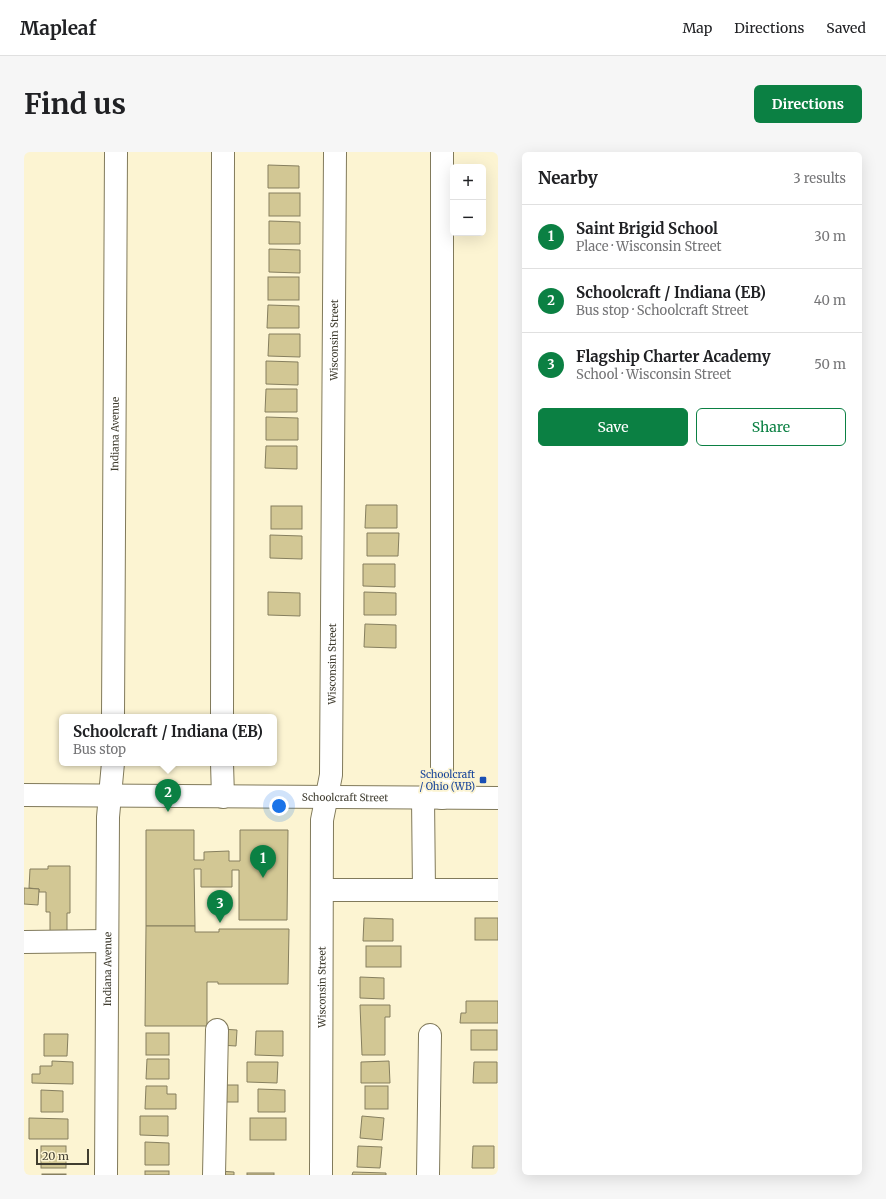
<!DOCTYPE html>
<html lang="en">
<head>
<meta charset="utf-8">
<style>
	body { margin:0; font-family:Merriweather,serif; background:#f6f6f6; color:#202124 }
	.controls { position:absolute; right:12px; top:12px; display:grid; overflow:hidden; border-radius:6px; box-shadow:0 4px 16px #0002 }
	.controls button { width:36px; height:36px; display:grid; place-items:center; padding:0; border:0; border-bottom:1px solid #e0e0e0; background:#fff; color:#202124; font:20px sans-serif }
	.scale { position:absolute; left:12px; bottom:10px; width:53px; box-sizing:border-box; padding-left:4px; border:2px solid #403d30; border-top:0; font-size:11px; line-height:14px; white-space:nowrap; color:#403d30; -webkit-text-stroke:3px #fcf4d2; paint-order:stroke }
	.you { position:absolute; left:255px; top:654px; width:14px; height:14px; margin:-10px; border:3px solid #fff; border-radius:50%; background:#1a73e8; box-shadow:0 0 0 6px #1a73e833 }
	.badge { display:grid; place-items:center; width:26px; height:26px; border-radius:50%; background:#0b8043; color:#fff; font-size:13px; font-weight:700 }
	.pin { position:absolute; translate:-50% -33px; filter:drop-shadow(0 1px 2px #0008) }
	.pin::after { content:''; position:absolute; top:21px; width:14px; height:12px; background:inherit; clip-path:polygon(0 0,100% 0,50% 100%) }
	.popup { position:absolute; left:35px; top:562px; width:218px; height:52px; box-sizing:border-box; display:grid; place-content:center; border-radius:6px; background:#fff; filter:drop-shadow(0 1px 3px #0005); font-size:13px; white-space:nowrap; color:#757577 }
	.popup b { font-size:15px; color:#202124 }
	.popup::after { content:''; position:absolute; left:50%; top:100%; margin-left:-8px; border:8px solid transparent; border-top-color:#fff }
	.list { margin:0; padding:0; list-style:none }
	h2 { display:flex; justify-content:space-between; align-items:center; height:52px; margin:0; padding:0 16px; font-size:17px }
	h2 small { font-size:13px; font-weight:400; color:#757577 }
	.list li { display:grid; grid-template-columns:26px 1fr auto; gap:12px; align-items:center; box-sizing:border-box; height:64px; padding:0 16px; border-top:1px solid #e0e0e0 }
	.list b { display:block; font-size:15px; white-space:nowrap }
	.list p { margin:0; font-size:13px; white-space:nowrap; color:#757577 }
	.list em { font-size:13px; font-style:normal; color:#757577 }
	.actions { display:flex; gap:8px; padding:12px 16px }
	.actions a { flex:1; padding:9px 0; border:1px solid #0b8043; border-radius:6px; text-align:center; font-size:14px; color:#0b8043 }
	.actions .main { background:#0b8043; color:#fff }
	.map { position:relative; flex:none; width:474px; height:1023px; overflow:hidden; border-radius:6px }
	header { display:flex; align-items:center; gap:24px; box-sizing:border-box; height:56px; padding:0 20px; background:#fff; border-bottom:1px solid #e0e0e0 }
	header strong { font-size:19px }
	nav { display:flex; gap:22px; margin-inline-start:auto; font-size:14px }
	.intro { display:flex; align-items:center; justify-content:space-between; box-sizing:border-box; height:96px; padding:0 24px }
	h1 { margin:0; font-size:28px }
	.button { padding:10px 18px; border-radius:6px; background:#0b8043; color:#fff; font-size:14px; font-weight:700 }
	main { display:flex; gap:24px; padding:0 24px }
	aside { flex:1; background:#fff; border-radius:6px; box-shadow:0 4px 16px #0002 }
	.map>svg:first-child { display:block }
	.building { fill:#d2c794; stroke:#867f5f }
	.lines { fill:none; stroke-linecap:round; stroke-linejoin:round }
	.minor-casing { stroke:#817a5b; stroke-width:24 }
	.minor { stroke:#fff; stroke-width:22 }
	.transit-dot { fill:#1a4fb4; stroke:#fcf4d2; stroke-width:1.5 }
	.labels { text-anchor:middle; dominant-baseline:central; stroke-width:3.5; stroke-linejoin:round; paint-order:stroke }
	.street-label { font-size:10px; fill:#403d30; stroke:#fcf4d2 }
	.transit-label { font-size:10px; fill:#164399; stroke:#fcf4d2; text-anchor:end }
</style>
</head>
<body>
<header>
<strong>Mapleaf</strong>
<nav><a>Map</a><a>Directions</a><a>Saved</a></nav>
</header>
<div class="intro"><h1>Find us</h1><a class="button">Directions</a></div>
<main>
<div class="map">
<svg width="474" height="1023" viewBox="0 0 474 1023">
	<rect width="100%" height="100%" fill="#fcf4d2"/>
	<!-- building -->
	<g class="building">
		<polygon points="244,13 275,14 275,36 244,36"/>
		<rect x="245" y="41" width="31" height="23"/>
		<polygon points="245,69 276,70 276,92 245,92"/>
		<polygon points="245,97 276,98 276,121 245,120"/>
		<rect x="244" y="125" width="31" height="23"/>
		<polygon points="244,153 275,154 275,176 243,176"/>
		<polygon points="245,182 276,182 276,205 244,204"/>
		<polygon points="242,209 274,210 274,233 242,232"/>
		<polygon points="242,237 273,237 273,260 241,260"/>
		<polygon points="242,265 274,266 274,288 242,288"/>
		<polygon points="242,294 273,294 273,317 241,316"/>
		<polygon points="342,353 373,353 373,376 341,376"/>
		<rect x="247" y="354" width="31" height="23"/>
		<polygon points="343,381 375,381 374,404 343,404"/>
		<polygon points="246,383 278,384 278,407 246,406"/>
		<polygon points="339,412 371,412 371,435 339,434"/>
		<polygon points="244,440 276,441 276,464 244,463"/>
		<polygon points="340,440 372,441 372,463 340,463"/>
		<polygon points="341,472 372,473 372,496 340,495"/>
		<polygon points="122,678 170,678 170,708 180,708 180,700 205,699 205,709 216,709 216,678 264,678 263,768 215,768 215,718 208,718 208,735 177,735 177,717 170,717 171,774 122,774"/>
		<polygon points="24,714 46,714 46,761 43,761 43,782 26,782 26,760 22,760 22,740 15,740 15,737 5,736 6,717 24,717"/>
		<polygon points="0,736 15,737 14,753 0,752"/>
		<polygon points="340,766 369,767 369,789 339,789"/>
		<rect x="451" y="766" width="23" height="22"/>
		<polygon points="122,774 171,774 171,780 195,780 195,777 265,777 264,832 194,832 194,830 183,830 183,874 121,874"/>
		<rect x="342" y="794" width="35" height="21"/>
		<polygon points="336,825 360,826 360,847 336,846"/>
		<polygon points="442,849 474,849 474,871 436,871 437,861 442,861"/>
		<polygon points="336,853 366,853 366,865 361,865 361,903 338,903"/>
		<polygon points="197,877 213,878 212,894 196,893"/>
		<rect x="447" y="878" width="26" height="20"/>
		<polygon points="232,879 259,879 259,904 231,903"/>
		<rect x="122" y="881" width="23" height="22"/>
		<polygon points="20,882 44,882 43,904 20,904"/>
		<polygon points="123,907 145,907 145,927 122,927"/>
		<polygon points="28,909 49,910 49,932 8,931 8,922 16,922 16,914 28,914"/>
		<polygon points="365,909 366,931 337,931 337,910"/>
		<polygon points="223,910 254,910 253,931 223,930"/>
		<polygon points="450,910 473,910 473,931 449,931"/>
		<rect x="197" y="933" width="17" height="17"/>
		<polygon points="122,934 143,934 143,942 152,942 152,957 121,957"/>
		<rect x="341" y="934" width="23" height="23"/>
		<polygon points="234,937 261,938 261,960 234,960"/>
		<polygon points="17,938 39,939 39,960 17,960"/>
		<polygon points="116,964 144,964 144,984 116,983"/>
		<polygon points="338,964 360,966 358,988 336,986"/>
		<polygon points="5,966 44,967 44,987 5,987"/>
		<rect x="226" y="966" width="36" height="22"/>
		<polygon points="121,990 145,991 145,1013 121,1013"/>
		<rect x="17" y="994" width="25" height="22"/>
		<polygon points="334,994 358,995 356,1016 333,1015"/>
		<polygon points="449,994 470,994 470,1016 448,1016"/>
		<rect x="121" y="1019" width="24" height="4"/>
		<polygon points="194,1019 210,1020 210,1023 194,1023"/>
		<polygon points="329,1020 362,1021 362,1023 328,1023"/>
		<rect x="223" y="1021" width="27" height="2"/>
		<rect x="18" y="1022" width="24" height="1"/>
	</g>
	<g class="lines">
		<defs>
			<g id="minor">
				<path id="s1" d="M 89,565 L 92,0"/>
				<polyline points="198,565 199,0"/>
				<polyline points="198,611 199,645"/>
				<path id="s2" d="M 0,643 L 474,646"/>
				<polyline points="399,646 400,738"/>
				<polyline points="418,646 418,0"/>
				<polyline points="298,738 474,738"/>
				<polyline points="0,790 83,789"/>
				<path id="s3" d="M 82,1023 L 84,665 L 89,611"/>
				<polyline points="190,1023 193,878"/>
				<path id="s4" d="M 297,1023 L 298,668 L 307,623 L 311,0"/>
				<polyline points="404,1023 406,883"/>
			</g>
		</defs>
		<!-- minor casing -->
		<use href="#minor" class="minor-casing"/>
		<!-- minor -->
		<use href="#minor" class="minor"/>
	</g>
	<!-- markers -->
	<rect class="transit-dot" x="455" y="624" width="8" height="8" rx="2"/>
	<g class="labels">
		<!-- street labels -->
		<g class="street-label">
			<text stroke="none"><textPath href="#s4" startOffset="836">Wisconsin Street</textPath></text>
			<text stroke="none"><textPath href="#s1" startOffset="283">Indiana Avenue</textPath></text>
			<text stroke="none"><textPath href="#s4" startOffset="512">Wisconsin Street</textPath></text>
			<text stroke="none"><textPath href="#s2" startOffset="321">Schoolcraft Street</textPath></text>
			<text stroke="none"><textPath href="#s3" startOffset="206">Indiana Avenue</textPath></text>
			<text stroke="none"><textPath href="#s4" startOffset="188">Wisconsin Street</textPath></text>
		</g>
		<!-- transit labels -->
		<g class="transit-label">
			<text x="451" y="622">Schoolcraft<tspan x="451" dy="12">/ Ohio (WB)</tspan></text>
		</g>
	</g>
</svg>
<div class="controls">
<button>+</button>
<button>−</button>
</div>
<div class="scale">20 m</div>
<div class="you"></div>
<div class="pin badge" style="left:239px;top:726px">1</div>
<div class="pin badge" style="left:144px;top:660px">2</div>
<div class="popup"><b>Schoolcraft / Indiana (EB)</b>Bus stop</div>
<div class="pin badge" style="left:196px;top:771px">3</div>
</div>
<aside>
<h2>Nearby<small>3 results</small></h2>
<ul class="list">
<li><span class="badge">1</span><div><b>Saint Brigid School</b><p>Place · Wisconsin Street</p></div><em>30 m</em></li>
<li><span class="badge">2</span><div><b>Schoolcraft / Indiana (EB)</b><p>Bus stop · Schoolcraft Street</p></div><em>40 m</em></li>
<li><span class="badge">3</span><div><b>Flagship Charter Academy</b><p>School · Wisconsin Street</p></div><em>50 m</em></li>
</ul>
<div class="actions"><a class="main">Save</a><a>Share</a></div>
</aside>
</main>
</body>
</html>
